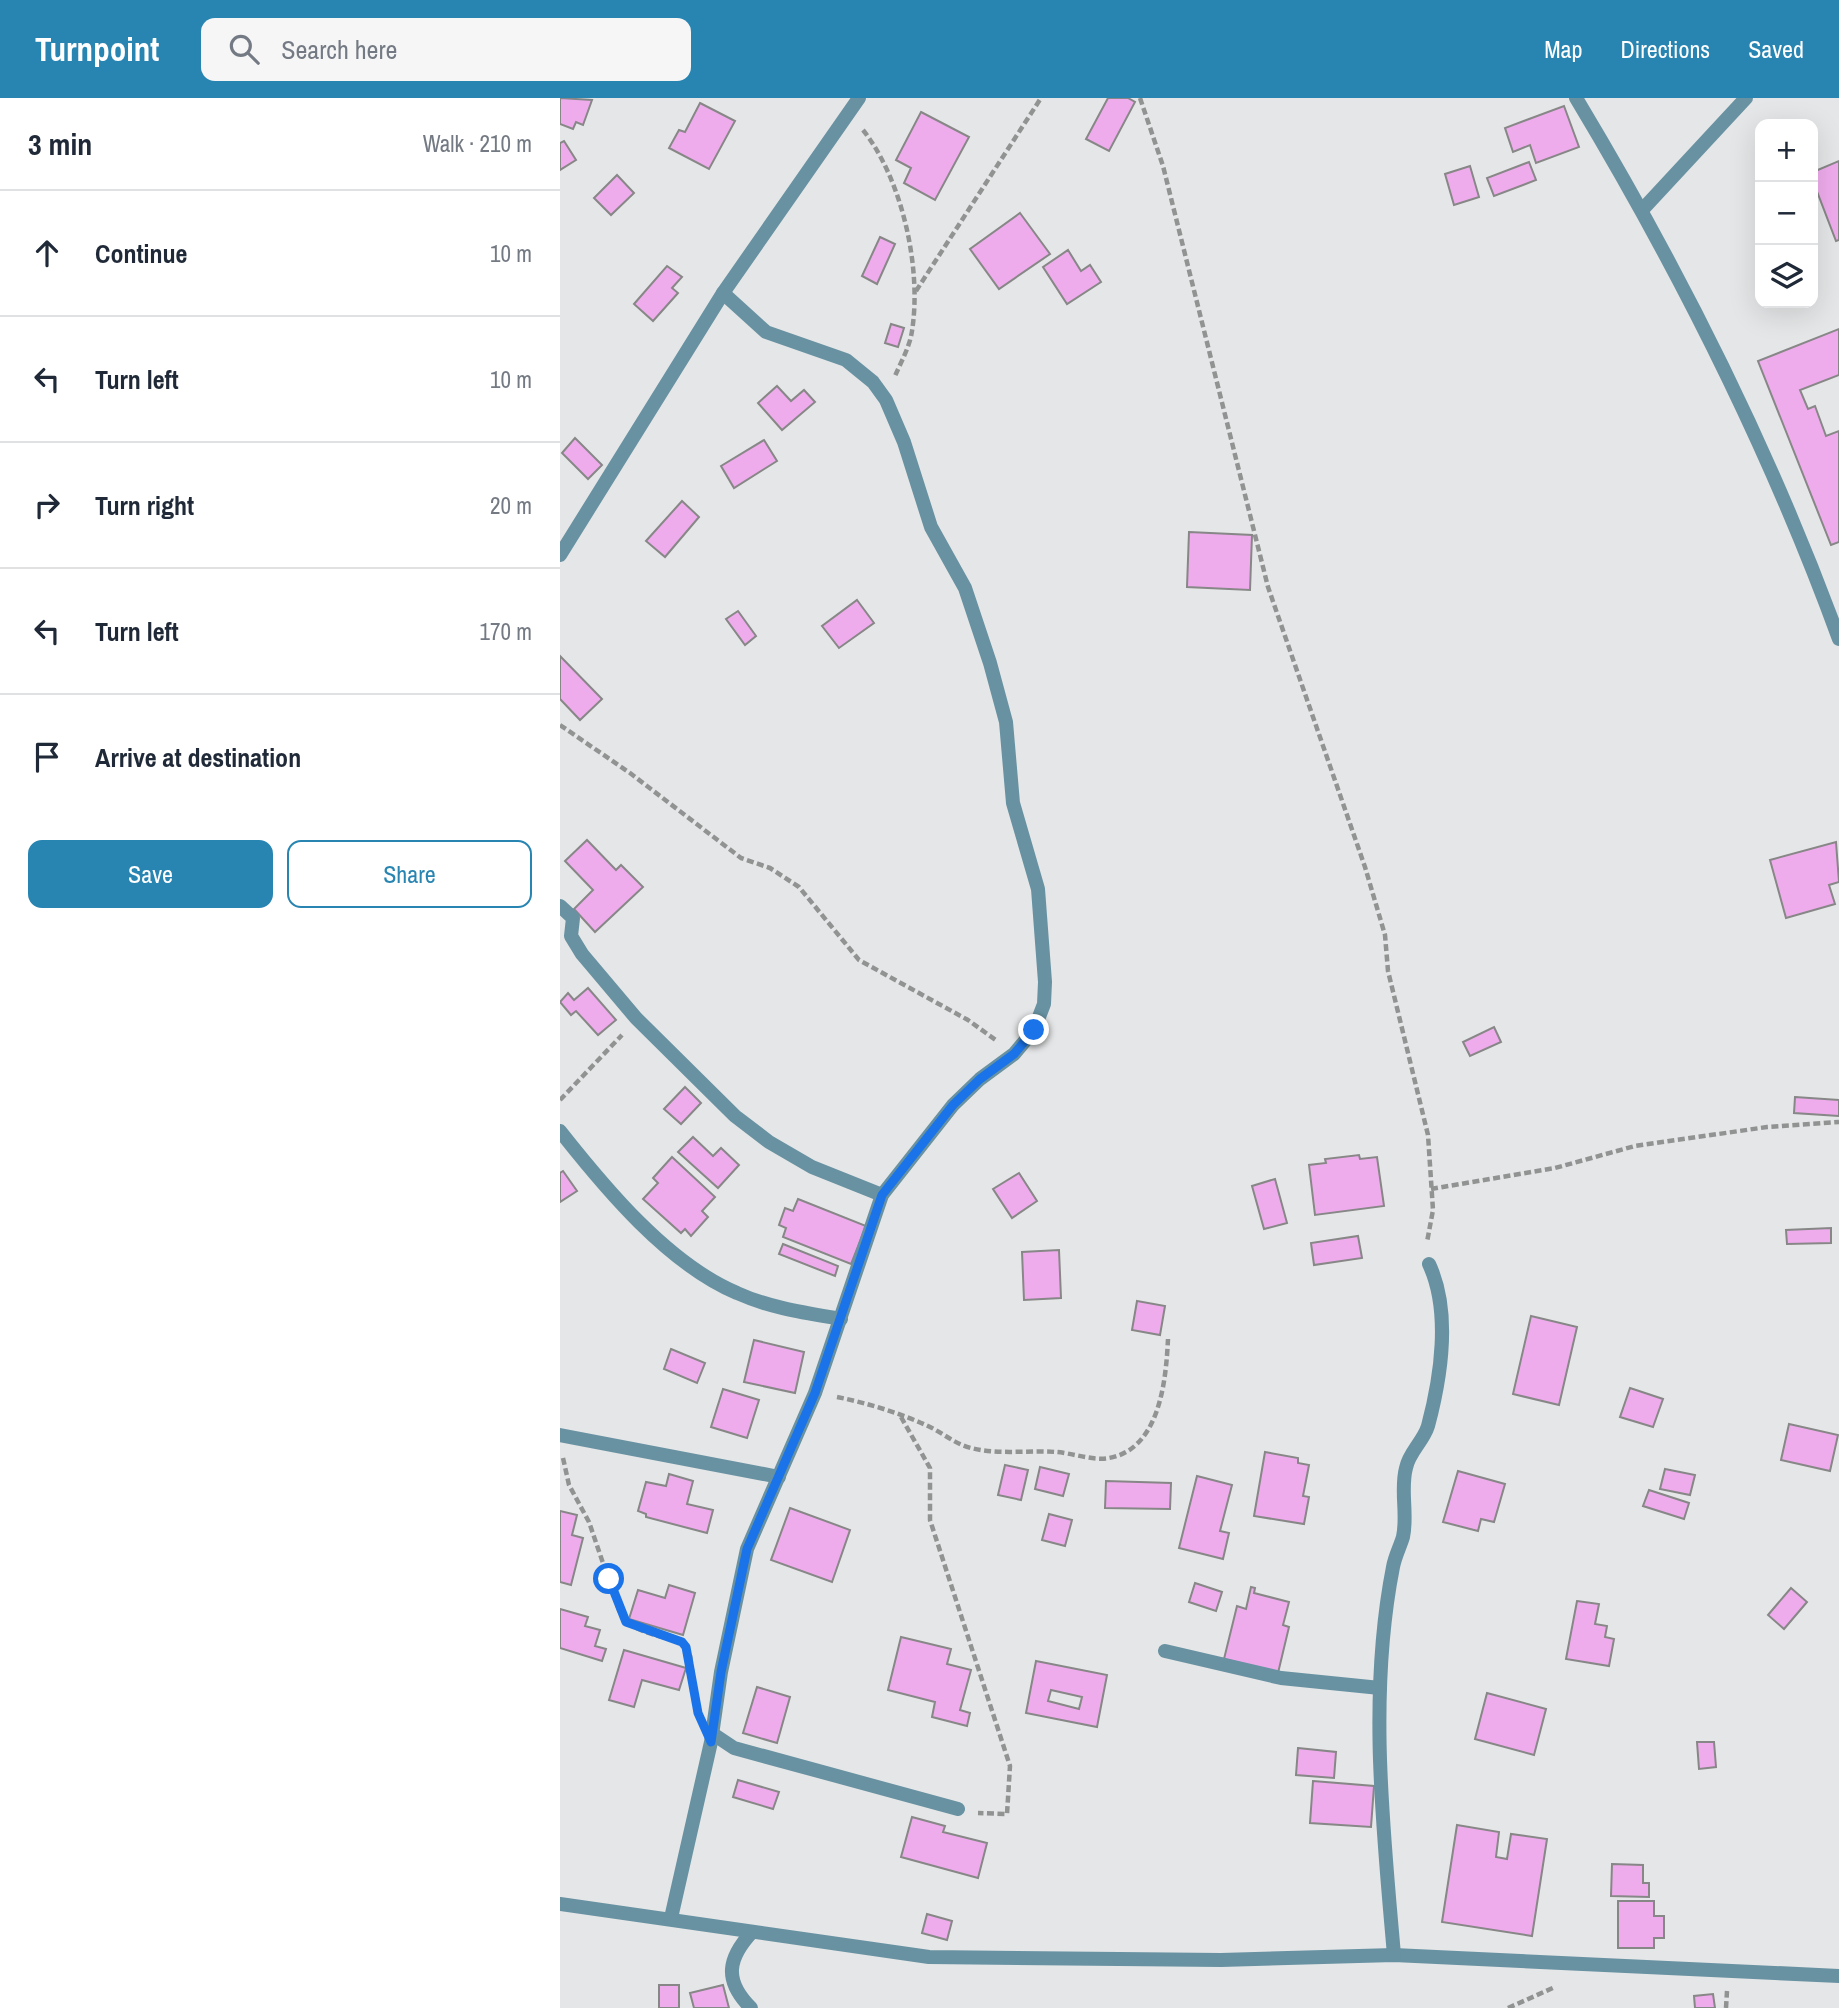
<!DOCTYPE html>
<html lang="en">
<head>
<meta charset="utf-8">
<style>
	body { margin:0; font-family:"Archivo Narrow",sans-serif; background:#f6f6f7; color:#1f2937 }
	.controls { position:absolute; right:21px; top:21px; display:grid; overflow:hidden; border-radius:14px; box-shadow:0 7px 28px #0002 }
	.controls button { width:63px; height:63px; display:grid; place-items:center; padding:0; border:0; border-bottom:2px solid #e0e1e3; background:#fff; color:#1f2937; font:35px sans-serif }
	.stop { position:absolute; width:21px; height:21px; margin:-16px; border:5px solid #1a73e8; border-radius:50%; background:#fff }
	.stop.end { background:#1a73e8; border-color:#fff; box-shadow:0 2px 7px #0008 }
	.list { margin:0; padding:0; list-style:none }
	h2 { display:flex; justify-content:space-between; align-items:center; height:91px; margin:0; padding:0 28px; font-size:30px }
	h2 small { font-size:23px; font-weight:400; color:#747a83 }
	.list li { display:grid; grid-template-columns:46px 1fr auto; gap:21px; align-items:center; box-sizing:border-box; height:126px; padding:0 28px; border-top:2px solid #e0e1e3 }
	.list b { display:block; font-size:26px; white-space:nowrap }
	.list em { font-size:23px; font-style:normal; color:#747a83 }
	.actions { display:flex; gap:14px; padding:21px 28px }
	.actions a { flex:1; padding:16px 0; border:2px solid #2885b2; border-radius:14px; text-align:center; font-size:24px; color:#2885b2 }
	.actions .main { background:#2885b2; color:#fff }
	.icon { flex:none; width:38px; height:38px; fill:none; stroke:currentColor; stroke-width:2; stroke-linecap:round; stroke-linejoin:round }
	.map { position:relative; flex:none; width:1279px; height:1910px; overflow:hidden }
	header { display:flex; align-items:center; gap:42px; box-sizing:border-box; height:98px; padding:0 35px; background:#2885b2; color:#fff }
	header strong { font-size:33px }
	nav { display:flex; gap:38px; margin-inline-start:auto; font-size:24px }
	.search { width:490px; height:63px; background:#f6f6f7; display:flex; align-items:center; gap:18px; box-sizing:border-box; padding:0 24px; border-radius:14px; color:#747a83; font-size:26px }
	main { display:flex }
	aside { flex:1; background:#fff }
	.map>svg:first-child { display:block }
	.building { fill:#efaced; stroke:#888787; stroke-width:2; fill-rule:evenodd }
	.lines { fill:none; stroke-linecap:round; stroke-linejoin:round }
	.path { stroke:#919292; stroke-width:4.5; stroke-dasharray:7 3.5; stroke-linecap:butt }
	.minor { stroke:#6892a2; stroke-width:14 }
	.tertiary { stroke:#6892a2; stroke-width:14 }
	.route { stroke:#1a73e8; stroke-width:9 }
</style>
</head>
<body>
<header>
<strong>Turnpoint</strong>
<div class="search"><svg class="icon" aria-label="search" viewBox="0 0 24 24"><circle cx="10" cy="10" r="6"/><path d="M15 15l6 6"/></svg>Search here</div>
<nav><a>Map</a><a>Directions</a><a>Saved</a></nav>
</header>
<main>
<aside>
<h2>3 min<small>Walk · 210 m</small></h2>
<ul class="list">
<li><svg class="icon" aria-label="ahead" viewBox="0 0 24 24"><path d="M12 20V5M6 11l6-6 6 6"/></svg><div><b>Continue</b></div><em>10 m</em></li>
<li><svg class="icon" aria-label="left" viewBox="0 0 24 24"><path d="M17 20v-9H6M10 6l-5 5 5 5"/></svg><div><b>Turn left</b></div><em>10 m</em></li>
<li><svg class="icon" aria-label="right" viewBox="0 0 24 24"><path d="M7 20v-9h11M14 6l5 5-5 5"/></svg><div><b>Turn right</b></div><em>20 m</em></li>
<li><svg class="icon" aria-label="left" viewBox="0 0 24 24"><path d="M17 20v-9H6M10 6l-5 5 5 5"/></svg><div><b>Turn left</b></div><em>170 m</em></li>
<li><svg class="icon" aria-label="arrive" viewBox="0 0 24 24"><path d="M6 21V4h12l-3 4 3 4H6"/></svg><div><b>Arrive at destination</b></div></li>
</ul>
<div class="actions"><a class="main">Save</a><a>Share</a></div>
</aside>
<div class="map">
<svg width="1279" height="1910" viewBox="0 0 1279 1910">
	<rect width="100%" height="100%" fill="#e5e6e7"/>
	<!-- building -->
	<g class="building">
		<polygon points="0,0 32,2 23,27 16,24 13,31 0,26"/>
		<polygon points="548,0 568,0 575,4 549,53 526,41"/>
		<polygon points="140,5 175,23 149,71 109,50 119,32 125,34"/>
		<polygon points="1004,8 1019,49 976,65 970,47 953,54 945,30"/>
		<polygon points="361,14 409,39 375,102 344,85 351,70 336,62"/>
		<polygon points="4,43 16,62 0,72 0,45"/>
		<polygon points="1279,63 1279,142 1276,143 1253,83 1253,74"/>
		<polygon points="969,64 976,82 934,98 927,80"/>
		<polygon points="910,68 919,99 894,107 885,76"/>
		<polygon points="57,77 74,95 51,117 34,100"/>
		<polygon points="460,115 490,156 439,191 410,151"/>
		<polygon points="320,139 335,146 317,186 302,178"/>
		<polygon points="508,152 521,173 530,167 541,184 507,206 483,169"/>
		<polygon points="107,168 122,179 112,190 118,195 93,223 74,206"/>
		<polygon points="331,226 344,230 338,249 325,245"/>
		<polygon points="1279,231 1279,277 1240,292 1248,311 1255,308 1266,338 1279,333 1279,444 1271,447 1198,263"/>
		<polygon points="217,288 231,303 244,292 255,304 222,332 198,305"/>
		<polygon points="15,340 42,367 28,381 2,355"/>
		<polygon points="204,342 217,363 174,390 161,368"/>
		<polygon points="122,403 139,419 105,459 86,443"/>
		<polygon points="629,434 692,437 690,492 627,489"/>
		<polygon points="297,502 314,525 279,550 262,528"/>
		<polygon points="178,513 196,538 185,547 166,521"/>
		<polygon points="0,558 42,601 20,622 0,601"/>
		<polygon points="27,742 56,772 61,767 83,789 35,834 14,811 33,792 5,763"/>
		<polygon points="1276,744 1279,784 1269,787 1275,806 1226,820 1210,762"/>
		<polygon points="28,890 56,922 38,937 16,913 11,917 0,904 8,895 14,902"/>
		<polygon points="934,929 941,944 910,958 903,944"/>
		<polygon points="125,989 141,1005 121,1026 104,1011"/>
		<polygon points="1235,999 1279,1002 1279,1018 1234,1015"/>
		<polygon points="133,1039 153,1058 161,1050 179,1067 158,1090 118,1054"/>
		<polygon points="799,1057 800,1061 817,1059 824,1108 755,1117 749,1067 766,1065 765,1061"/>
		<polygon points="112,1059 155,1099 142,1113 148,1119 131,1138 125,1131 121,1135 83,1101 98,1085 93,1080"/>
		<polygon points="3,1073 17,1093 0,1104 0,1075"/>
		<polygon points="459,1075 477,1103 452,1120 433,1091"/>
		<polygon points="715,1081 727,1125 704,1131 692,1088"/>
		<polygon points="238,1101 306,1128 291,1166 223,1139 226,1130 219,1127 225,1110 233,1113"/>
		<polygon points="1271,1130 1271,1145 1227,1146 1226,1132"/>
		<polygon points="798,1138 802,1160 754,1167 751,1145"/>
		<polygon points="223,1146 278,1168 275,1178 219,1156"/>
		<polygon points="499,1152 501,1200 464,1202 462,1154"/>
		<polygon points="577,1203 605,1208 600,1237 572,1232"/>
		<polygon points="971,1218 1017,1229 999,1307 953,1296"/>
		<polygon points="194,1242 244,1254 235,1295 184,1284"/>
		<polygon points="111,1251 145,1265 137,1285 104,1271"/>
		<polygon points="1070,1290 1103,1301 1093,1329 1060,1319"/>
		<polygon points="163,1291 199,1302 187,1340 151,1329"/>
		<polygon points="1229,1326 1278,1337 1270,1373 1221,1362"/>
		<polygon points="705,1354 738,1360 738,1365 749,1367 743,1398 749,1399 744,1426 694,1418"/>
		<polygon points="445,1367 468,1372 461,1402 438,1397"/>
		<polygon points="480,1369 509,1376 503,1398 475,1391"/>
		<polygon points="1105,1371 1135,1377 1130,1397 1100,1391"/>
		<polygon points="898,1373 945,1386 934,1424 921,1421 918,1433 883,1424"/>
		<polygon points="109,1376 133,1383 127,1406 153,1412 147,1435 86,1419 86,1416 78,1413 86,1384 106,1388"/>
		<polygon points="637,1378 672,1387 660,1433 669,1435 663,1461 619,1450"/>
		<polygon points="546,1383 611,1385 610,1411 545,1410"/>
		<polygon points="1089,1392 1129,1405 1124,1421 1083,1408"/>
		<polygon points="230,1410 290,1432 272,1484 211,1462"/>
		<polygon points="0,1413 17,1417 12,1437 23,1440 11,1487 0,1484"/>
		<polygon points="489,1416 512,1422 505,1448 482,1442"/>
		<polygon points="635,1485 662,1494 656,1513 629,1504"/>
		<polygon points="109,1487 135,1495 123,1537 69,1521 78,1492 105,1500"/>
		<polygon points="691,1489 695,1490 694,1495 729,1504 723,1527 729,1529 718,1575 664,1561 677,1508 686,1511"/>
		<polygon points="1231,1490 1247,1504 1224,1531 1208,1517"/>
		<polygon points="1017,1503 1039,1506 1035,1526 1047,1528 1045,1539 1054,1541 1049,1568 1006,1561"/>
		<polygon points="0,1511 28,1519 25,1528 40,1532 35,1548 46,1551 42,1563 0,1550"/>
		<polygon points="341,1539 391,1551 387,1566 411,1572 400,1612 410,1615 407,1628 372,1619 375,1604 328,1592"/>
		<polygon points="64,1552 126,1570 119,1592 82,1582 74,1609 49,1602"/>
		<path d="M 476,1563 L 547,1577 L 537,1629 L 466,1615 ZM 491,1592 L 522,1599 L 519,1611 L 488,1603 Z"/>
		<polygon points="197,1589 230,1599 217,1645 183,1635"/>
		<polygon points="927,1595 986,1611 974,1657 915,1641"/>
		<polygon points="1137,1644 1154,1644 1156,1669 1139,1671"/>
		<polygon points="738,1650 776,1654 774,1680 736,1677"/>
		<polygon points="178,1682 219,1694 213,1711 173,1699"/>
		<polygon points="753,1683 814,1688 811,1729 750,1725"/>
		<polygon points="352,1719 385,1728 383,1734 427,1745 418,1780 341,1759"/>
		<polygon points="897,1727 939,1734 936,1759 947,1761 951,1736 987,1741 972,1838 882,1824"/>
		<polygon points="1052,1766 1083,1767 1083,1785 1089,1785 1089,1799 1051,1798"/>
		<polygon points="1058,1803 1094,1803 1094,1818 1104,1818 1104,1840 1094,1840 1094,1850 1058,1850"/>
		<polygon points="367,1816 392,1823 387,1842 362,1835"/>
		<rect x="99" y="1887" width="20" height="23"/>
		<polygon points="163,1887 169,1910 134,1910 130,1895"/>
		<polygon points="1153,1896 1155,1910 1135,1910 1134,1898"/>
	</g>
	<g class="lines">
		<!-- path -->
		<g class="path">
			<polyline points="580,0 603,68 708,489 805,769 825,837 828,873 868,1037 873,1112 867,1144"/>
			<path d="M 303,32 C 342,81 362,170 352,233 C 350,248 341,264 335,278"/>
			<polyline points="356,193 481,0"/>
			<polyline points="0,627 70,675 181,760 210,770 239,789 299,862 408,922 437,943"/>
			<polyline points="0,1002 62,937"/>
			<polyline points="871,1091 995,1070 1075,1048 1207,1029 1279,1024"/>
			<path d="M 277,1299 C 307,1305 340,1315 368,1328 C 383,1335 395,1346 411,1350 C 438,1357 468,1352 496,1354 C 512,1355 533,1363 549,1360 C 600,1351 606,1282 608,1241"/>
			<polyline points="341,1319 370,1370 370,1422 450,1668 447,1716 418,1715"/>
			<path d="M 3,1360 L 9,1387 L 29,1424 L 60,1515 C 72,1535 101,1538 122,1544 L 130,1557 L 134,1587"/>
			<polyline points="948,1910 995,1889"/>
			<polyline points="1166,1910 1167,1893"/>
		</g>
		<!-- minor -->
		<g class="minor">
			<polyline points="1083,111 1186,0"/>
			<polyline points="0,457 163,195 299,0"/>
			<polyline points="0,808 13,820 11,838 22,856 76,920 175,1018 209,1044 252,1069 322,1097"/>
			<path d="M 0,1033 C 45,1090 108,1166 177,1195 C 210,1210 246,1215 281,1221"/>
			<polyline points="0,1337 219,1379"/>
			<polyline points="605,1553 721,1580 820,1590"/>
			<polyline points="153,1636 174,1650 398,1711"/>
			<polyline points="0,1806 369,1859 661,1862 834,1857 1279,1878"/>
			<polyline points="111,1820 151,1644 161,1574 187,1451 255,1295 322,1097 393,1007 420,981 454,956 474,932 484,906 485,884 478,791 453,705 446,624 430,565 405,490 371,429 344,344 326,302 313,284 286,262 206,234 163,195"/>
			<path d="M 834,1857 C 823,1729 808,1596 833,1469 C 835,1458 840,1449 843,1439 C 848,1416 840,1392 846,1370 C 849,1354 863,1344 868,1328 C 881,1279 891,1213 869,1166"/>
			<path d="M 191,1910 C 163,1882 168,1860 192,1834"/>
		</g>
		<!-- tertiary -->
		<path class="tertiary" d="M 1016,0 C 1120,173 1210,352 1279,541"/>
	</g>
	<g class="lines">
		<!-- route -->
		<polyline class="route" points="49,1481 66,1524 122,1544 126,1549 138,1615 151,1644 161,1574 187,1451 255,1295 322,1097 393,1007 420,981 454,956 474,932"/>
	</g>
</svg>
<div class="controls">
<button>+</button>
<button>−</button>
<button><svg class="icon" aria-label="layers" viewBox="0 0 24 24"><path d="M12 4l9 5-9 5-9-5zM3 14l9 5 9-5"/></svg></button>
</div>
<div class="stop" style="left:49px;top:1481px"></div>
<div class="stop end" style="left:474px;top:932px"></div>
</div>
</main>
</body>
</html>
